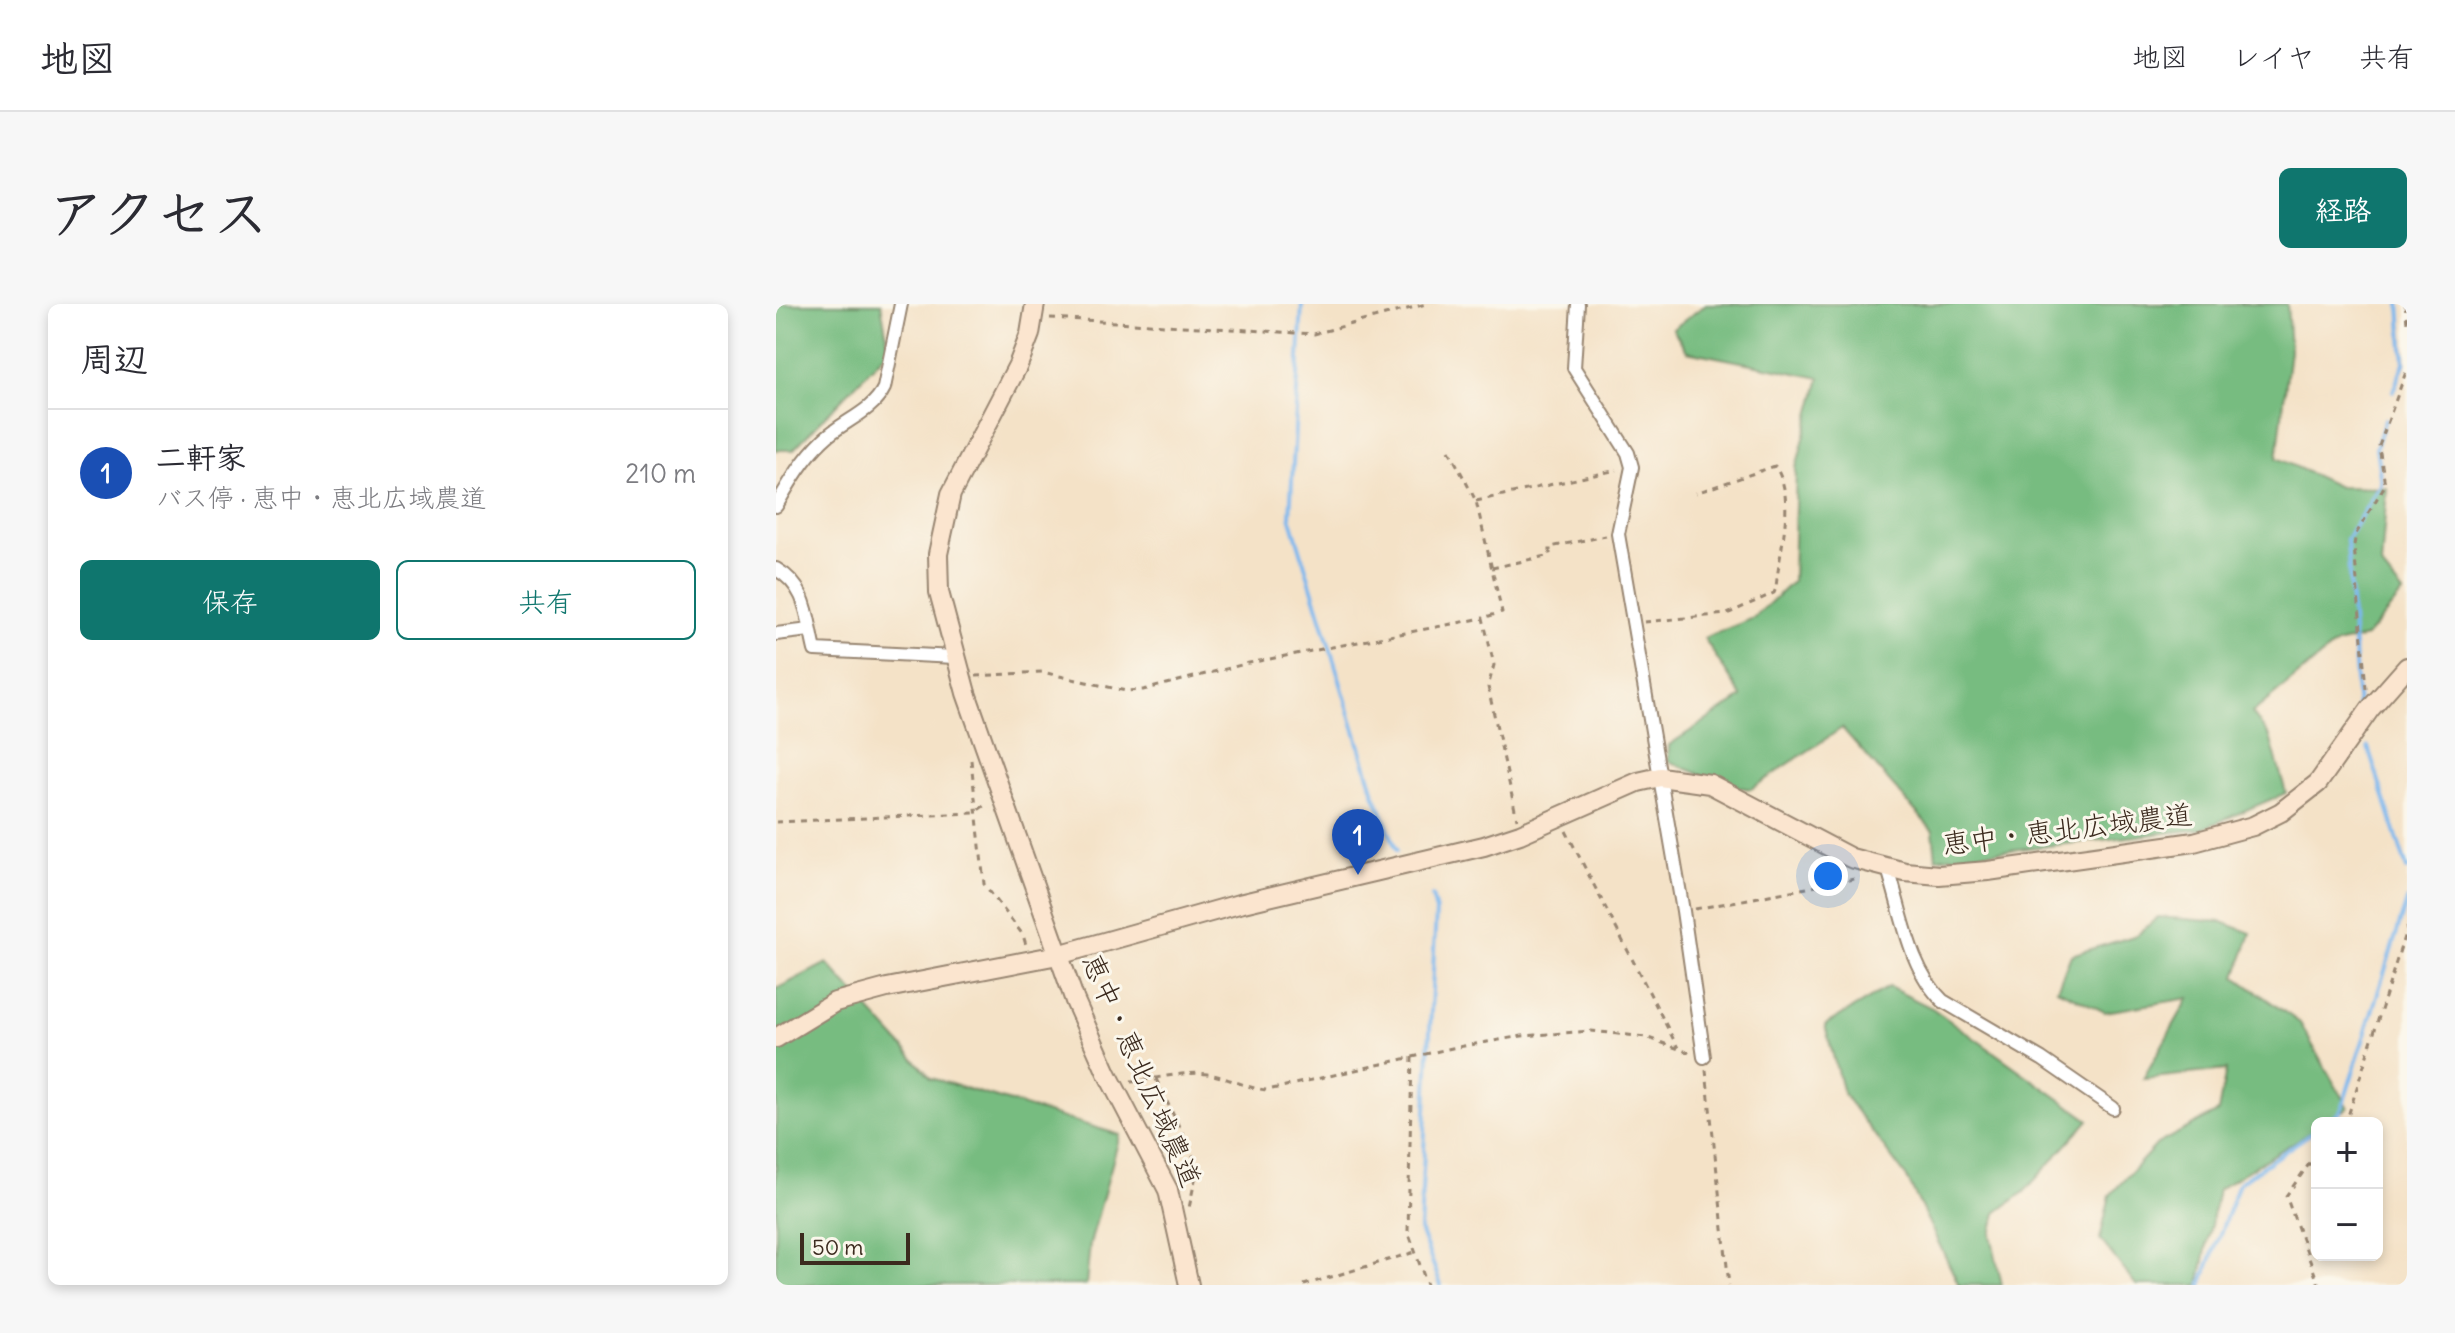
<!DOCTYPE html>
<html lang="ja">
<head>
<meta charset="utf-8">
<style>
	body { margin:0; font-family:Delius,"Klee One",sans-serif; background:#f7f7f7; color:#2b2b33 }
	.controls { position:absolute; right:24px; bottom:24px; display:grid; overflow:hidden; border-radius:12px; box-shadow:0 4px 12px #0003 }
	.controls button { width:72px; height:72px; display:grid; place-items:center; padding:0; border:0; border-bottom:2px solid #e1e1e2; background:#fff; color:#2b2b33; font:40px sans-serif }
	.scale { position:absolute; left:24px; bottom:20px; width:110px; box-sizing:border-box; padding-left:8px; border:4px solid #3b2a1e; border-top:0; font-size:22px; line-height:28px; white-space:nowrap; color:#3b2a1e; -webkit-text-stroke:6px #fbf7ec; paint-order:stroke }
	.you { position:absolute; left:1052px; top:572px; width:28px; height:28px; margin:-20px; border:6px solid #fff; border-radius:50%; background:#1a73e8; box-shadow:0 0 0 12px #1a73e833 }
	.badge { display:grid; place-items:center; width:52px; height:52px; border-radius:50%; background:#0f766e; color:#fff; font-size:26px; font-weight:700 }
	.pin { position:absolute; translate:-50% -66px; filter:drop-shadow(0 2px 4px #0008) }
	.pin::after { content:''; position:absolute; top:42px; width:28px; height:24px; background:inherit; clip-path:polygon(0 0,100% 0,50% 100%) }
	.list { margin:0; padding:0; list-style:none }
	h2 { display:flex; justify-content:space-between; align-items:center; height:104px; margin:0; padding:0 32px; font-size:34px }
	h2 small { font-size:26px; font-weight:400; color:#7c7c81 }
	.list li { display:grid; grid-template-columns:52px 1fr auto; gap:24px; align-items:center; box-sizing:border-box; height:128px; padding:0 32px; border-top:2px solid #e1e1e2 }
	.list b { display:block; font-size:30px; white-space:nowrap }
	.list p { margin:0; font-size:26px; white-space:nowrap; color:#7c7c81 }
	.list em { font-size:26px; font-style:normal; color:#7c7c81 }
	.actions { display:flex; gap:16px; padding:24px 32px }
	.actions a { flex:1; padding:18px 0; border:2px solid #0f766e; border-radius:12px; text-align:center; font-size:28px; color:#0f766e }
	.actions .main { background:#0f766e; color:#fff }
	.map { position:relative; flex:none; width:1631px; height:981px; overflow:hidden; border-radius:12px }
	header { display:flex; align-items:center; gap:48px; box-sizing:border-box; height:112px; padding:0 40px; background:#fff; border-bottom:2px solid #e1e1e2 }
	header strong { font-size:38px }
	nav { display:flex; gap:44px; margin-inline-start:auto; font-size:28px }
	.intro { display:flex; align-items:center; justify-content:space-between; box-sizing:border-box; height:192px; padding:0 48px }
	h1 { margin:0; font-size:56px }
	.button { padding:20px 36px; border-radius:12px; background:#0f766e; color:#fff; font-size:28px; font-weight:700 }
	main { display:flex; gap:48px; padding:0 48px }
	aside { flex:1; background:#fff; border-radius:12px; box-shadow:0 4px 12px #0003 }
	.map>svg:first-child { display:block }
	.forest { fill:#77bc80; stroke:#59734f; stroke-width:2 }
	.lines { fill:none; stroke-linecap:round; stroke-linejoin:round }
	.stream { stroke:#7cb7ee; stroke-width:4 }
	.street-casing { stroke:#988672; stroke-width:16 }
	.secondary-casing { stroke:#988672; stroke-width:22 }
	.path { stroke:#988672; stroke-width:3; stroke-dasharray:6 6; stroke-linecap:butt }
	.street { stroke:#fff; stroke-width:12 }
	.secondary { stroke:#fbe5cf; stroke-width:18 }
	.labels { text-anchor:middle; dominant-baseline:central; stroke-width:6; stroke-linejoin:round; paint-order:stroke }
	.street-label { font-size:28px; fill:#3b2a1e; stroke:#fbf7ec }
</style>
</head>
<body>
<header>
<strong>地図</strong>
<nav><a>地図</a><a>レイヤ</a><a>共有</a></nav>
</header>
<div class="intro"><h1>アクセス</h1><a class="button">経路</a></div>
<main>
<aside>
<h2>周辺<small></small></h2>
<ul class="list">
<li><span class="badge" style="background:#1a4fb4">1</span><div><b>二軒家</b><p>バス停 · 恵中・恵北広域農道</p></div><em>210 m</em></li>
</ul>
<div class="actions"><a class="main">保存</a><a>共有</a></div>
</aside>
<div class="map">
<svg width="1631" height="981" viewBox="0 0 1631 981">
	<rect width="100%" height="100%" fill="#fbf7ec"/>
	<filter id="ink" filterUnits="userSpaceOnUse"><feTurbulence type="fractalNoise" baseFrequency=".0125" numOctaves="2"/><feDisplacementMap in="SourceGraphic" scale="16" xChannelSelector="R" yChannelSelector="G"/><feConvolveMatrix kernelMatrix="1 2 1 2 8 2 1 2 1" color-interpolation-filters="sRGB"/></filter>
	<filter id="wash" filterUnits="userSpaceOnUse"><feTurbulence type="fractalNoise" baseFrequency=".006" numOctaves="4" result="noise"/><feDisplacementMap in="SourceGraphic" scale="32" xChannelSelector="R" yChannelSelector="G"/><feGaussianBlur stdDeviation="1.8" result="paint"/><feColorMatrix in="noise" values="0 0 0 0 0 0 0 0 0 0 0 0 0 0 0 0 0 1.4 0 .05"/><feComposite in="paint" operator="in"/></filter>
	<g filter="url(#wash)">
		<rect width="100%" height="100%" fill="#f4e2c7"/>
		<!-- forest -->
		<g class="forest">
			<polygon points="0,0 105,0 113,46 17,146 0,146"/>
			<polygon points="930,0 1511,0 1514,46 1501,154 1563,183 1611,184 1605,262 1627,289 1590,333 1560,340 1476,409 1494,433 1510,489 1426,525 1160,554 1157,527 1066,424 975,485 952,482 892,457 893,441 966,393 928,334 978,314 1017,277 1020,164 1044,74 911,47 897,25"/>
			<polygon points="1382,613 1446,618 1475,629 1460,673 1524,719 1572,804 1548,819 1541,819 1541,824 1442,885 1423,981 1360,981 1324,935 1334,891 1381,840 1442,808 1450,766 1367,775 1413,694 1329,708 1281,685 1295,651 1361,631"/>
			<polygon points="51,659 155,774 344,831 314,940 310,981 0,981 0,685"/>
			<polygon points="1113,683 1156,704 1313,816 1248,888 1220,909 1215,931 1226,981 1183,981 1131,874 1067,789 1049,721"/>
		</g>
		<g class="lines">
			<!-- stream -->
			<g class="stream">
				<polyline points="526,0 514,212 598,489 621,547"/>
				<polyline points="1617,87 1628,59 1624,0"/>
				<polyline points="1582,407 1571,235 1605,179 1600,144 1609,115"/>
				<polyline points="1592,443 1631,565"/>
				<polyline points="656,592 660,607 644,926 665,981"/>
				<polyline points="1551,819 1565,807 1631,596"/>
				<polyline points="1425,981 1463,879 1541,825"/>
			</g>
		</g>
	</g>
	<g filter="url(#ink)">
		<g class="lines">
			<defs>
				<g id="street">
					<polyline points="802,0 798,64 852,149 856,163 842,230 907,607 928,753"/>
					<path d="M 0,202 C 14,178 27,155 47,136 C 66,117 96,109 108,84 L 125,0"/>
					<path d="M 0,265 C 32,283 31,314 39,346 L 179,353"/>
					<polyline points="0,330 34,326"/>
					<path d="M 1112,565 C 1126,608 1133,665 1167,697 L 1266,755 L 1337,804"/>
				</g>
				<g id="secondary">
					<polyline points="259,0 254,30 242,61 175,190 162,250 163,288 190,389 299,697 331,769 392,886 413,981"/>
					<polyline points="0,734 59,698 111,684 282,651 463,600 708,542 744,530 862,478 884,473 934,480 1075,554 1129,568 1163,571 1212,567 1418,538 1477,522 1505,508 1542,479 1594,405 1631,363"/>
				</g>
			</defs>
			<!-- street casing -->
			<use href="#street" class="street-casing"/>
			<!-- secondary casing -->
			<use href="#secondary" class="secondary-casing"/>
			<!-- path -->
			<g class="path">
				<polyline points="1629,0 1631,19"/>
				<polyline points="274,14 538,30 650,0"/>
				<polyline points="673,146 700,197 726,308 707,314"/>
				<polyline points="700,197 841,166"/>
				<polyline points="716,264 774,251 774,243 830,232"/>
				<path d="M 868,318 L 951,310 L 998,289 L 1000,284 C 1003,246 1021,195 999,162 L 920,189"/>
				<polyline points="200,372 266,368 350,387 367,386 473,359 707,314 718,361 712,383 741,515"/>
				<polyline points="1590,385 1578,241 1580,230 1609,181 1603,142 1631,65"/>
				<polyline points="195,456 208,580 247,631 250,641"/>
				<polyline points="0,518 198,509 212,499"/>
				<polyline points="790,527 902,744"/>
				<polyline points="919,605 1084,574"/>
				<polyline points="636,753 632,927 651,981"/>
				<polyline points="930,766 953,981"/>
				<polyline points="380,775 422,862 413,904"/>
				<path d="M 355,778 C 378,775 408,767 431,770 C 453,773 471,785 492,786 L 676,744 L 746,732 L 815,727 L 870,733 L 914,749"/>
				<polyline points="1565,819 1573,809 1631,623"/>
				<polyline points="1541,849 1510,892 1543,981"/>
				<polyline points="528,981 639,948"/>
			</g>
			<!-- street -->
			<use href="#street" class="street"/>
			<!-- secondary -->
			<use href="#secondary" class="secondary"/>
		</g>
	</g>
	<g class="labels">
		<!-- street labels -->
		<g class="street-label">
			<text transform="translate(1291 525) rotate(-7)">恵中・恵北広域農道</text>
			<text transform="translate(366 766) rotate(66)">恵中・恵北広域農道</text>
		</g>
	</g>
</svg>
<div class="controls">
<button>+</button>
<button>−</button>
</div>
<div class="scale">50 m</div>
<div class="you"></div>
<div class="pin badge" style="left:582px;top:571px;background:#1a4fb4">1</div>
</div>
</main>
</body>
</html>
